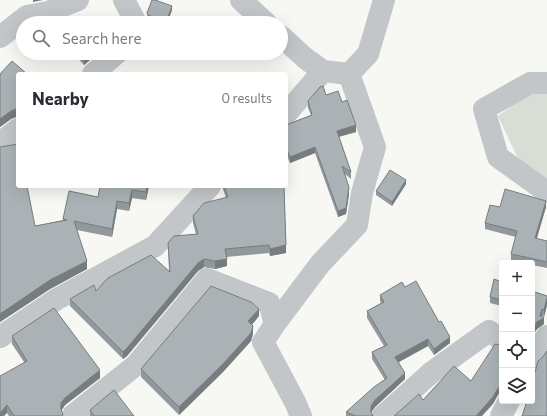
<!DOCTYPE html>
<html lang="en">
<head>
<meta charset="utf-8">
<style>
	body { margin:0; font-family:Commissioner,sans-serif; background:#f2f2f3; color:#2b2b33 }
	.controls { position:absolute; right:12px; bottom:12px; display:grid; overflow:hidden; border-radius:4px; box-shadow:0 4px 16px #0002 }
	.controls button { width:36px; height:36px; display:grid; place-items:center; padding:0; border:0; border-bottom:1px solid #e1e1e2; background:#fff; color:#2b2b33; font:20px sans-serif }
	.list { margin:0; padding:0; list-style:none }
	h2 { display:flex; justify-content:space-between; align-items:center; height:52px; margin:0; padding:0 16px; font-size:17px }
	h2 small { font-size:13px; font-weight:400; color:#7c7c81 }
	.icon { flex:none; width:22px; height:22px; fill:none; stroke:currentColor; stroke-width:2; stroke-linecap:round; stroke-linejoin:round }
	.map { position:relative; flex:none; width:547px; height:416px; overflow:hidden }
	.search { position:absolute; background:#fff; box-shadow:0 4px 16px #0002; left:16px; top:16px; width:272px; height:44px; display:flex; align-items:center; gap:10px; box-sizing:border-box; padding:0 14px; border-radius:22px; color:#7c7c81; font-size:15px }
	.panel { position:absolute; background:#fff; box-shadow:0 4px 16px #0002; left:16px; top:72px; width:272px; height:116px; border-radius:4px }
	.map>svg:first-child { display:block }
	.green { fill:#d8ded5 }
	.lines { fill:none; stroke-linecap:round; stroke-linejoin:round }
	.minor { stroke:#c2c6c9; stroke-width:22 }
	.wall { fill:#92999d }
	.shaded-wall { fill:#777d7f }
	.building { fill:#aab2b6; stroke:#777d7f }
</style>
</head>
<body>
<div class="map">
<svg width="547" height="416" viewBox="0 0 547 416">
	<rect width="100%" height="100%" fill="#f7f7f4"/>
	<!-- green -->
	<polygon class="green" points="542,83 547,84 547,182 520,163 498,116"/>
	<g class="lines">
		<!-- minor -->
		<g class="minor">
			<polyline points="124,0 136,23"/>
			<polyline points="241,0 266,23"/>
			<polyline points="281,36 305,58 323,71 349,74 368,54 384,0"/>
			<polyline points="0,37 27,16 48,12 78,0"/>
			<polyline points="93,74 117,53"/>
			<polyline points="547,83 530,83 484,109 498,157 547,192"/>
			<polyline points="286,114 323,71"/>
			<polyline points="0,143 18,129"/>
			<polyline points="0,337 57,299 155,246 210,186"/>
			<polyline points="532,358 547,336"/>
			<polyline points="73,415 136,365 207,279 269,303 275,324"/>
			<polyline points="301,416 295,402 263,342 275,324 320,264 357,225 362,193 375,147 349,74"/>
			<polyline points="383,416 432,372 489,331 502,340"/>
			<polyline points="501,416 509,401"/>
		</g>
	</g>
	<!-- wall -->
	<g class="wall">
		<polygon points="172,10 167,23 157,23 148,19 147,13"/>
		<polygon points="73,53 98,53 84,65"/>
		<polygon points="0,74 18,74 18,117 16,117 11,119 0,127"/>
		<polygon points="326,95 342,102 356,132 339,137 351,172 351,179 345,174 349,194 346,214 338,217 315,153 290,163 286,154 286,125 311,115 308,108 308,101"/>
		<polygon points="0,147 35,226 63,220 63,219 98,197 149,186 146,200 132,198 129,211 117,209 112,237 77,230 87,269 50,289 0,322"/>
		<polygon points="406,184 392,206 376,195 376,191"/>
		<polygon points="222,186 284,186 286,253 270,256 269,253 226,257 227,266 215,269 204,267 198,271 127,356 123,359 70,306 70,299 169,271 168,243 196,234 193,223 193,216 226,198"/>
		<polygon points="500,207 546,207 536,239 547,241 547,268 532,265 532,263 524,263 511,260 511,254 516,237 485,229 485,223"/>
		<polygon points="502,282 502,306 490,303 490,297"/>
		<polygon points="405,287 450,343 434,355 428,346 399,362 405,379 375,407 371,412 373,416 346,416 346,412 385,380 372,359 372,352 384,346 367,318 367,311 381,303 380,301 380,295"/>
		<polygon points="532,291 547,296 547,305 544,317 542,316 542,317 544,324 537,329 532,336"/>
		<polygon points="259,316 252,325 253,334 251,341 223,372 179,415 141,377 141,369"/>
		<polygon points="12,336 100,378 65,405 61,411 63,416 9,416 7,413 0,416 24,362 12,344"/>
		<polygon points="90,410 134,416 90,416"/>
	</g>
	<!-- shaded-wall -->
	<g class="shaded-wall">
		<polygon points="33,0 43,0 33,2"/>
		<polygon points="172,6 172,10 167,23 166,23"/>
		<polygon points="89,53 98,53 84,65 84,58"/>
		<polygon points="16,109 16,117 11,119 0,127 0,119 11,111"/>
		<polygon points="356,125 356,132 337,137 337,131"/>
		<polygon points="315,147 315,153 290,163 290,157"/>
		<polygon points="406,180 406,184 392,206 392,202"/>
		<polygon points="147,186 149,186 146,200 146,192"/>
		<polygon points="349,187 349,194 346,214 338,217 338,211"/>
		<polygon points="132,190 132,198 129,211 129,203"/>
		<polygon points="117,201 117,209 112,237 112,229"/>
		<polygon points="546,201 546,207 535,245 535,238"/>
		<polygon points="286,245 286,253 270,256 270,249"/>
		<polygon points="204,259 204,267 198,271 127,356 123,359 123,352 198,263"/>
		<polygon points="227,259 227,266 215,269 215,261"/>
		<polygon points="87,261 87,269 50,289 0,322 0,314 50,280"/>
		<polygon points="547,298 547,305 544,317 544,310"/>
		<polygon points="259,309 259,316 248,329 248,321"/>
		<polygon points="542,309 542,316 541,319 544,318 544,324 537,329 532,336 532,329 540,316"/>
		<polygon points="253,326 253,334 251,341 223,372 179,415 179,407"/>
		<polygon points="450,337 450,343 434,355 434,349"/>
		<polygon points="428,339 428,346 395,364 395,357"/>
		<polygon points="100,370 100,378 65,405 61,411 61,403 65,398"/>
		<polygon points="405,373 405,379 375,407 371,413 371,406 375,400"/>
		<polygon points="502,384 502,391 498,395 493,404 482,416 476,416"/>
		<polygon points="7,405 7,413 4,416 0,416 0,413"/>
	</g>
	<!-- building -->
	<g class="building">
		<polygon points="152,0 155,0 172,6 166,22 148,15 147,13"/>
		<polygon points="89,21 92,23 87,23"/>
		<polygon points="80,53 89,53 84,58"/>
		<polygon points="12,61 27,74 18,74 18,109 16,109 11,111 0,119 0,74"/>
		<polygon points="323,86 326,95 338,91 342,102 347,100 356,125 337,131 351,172 342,166 349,187 346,208 338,211 315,147 290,157 286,148 286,125 312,115 308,101 320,87"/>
		<polygon points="18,144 18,186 27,186 35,226 67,220 63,219 69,191 98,197 100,186 147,186 146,192 132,190 129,203 117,201 112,229 74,221 87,261 50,280 0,314 0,147"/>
		<polygon points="390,170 406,180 392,202 376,191"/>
		<polygon points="224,186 284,186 286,245 270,249 269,245 225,249 227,259 215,261 204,259 198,263 127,348 123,352 70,299 94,285 96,291 108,278 151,255 170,272 168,243 174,236 198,234 193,216 204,203 228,197"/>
		<polygon points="505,189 546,201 535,238 547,241 547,262 511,254 517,231 485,223 490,205 500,207"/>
		<polygon points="494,279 502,282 502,300 490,297"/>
		<polygon points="416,281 439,322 441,321 450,337 434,349 428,339 395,357 405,373 375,400 371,406 371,412 373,416 356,416 346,412 374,387 387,378 372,352 387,345 367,311 384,302 380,295 402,282 405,287"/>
		<polygon points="211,286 251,302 259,309 248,321 253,326 251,333 223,364 179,407 141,369"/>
		<polygon points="532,291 547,296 547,298 544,310 542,309 540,316 544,318 537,322 532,329"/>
		<polygon points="54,308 100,370 65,398 61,403 61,409 63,415 62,416 14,416 7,405 0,413 0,376 27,361 12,336"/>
		<polygon points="495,344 502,345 502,384 498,388 493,397 476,416 394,416 419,394 423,400 454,366 471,381"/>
		<polygon points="547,351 547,416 522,416 527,401 532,401 532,383 538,361 542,358"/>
		<polygon points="114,390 134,416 94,416 90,410"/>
	</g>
</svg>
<div class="controls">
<button>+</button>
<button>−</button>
<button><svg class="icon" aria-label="locate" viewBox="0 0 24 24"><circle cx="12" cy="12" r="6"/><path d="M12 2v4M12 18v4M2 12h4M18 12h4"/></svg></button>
<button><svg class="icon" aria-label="layers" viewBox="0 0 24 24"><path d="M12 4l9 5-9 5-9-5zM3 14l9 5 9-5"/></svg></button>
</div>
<div class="search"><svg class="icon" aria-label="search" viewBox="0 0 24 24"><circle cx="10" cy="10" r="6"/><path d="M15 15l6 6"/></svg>Search here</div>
<section class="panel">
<h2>Nearby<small>0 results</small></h2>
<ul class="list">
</ul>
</section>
</div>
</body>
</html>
